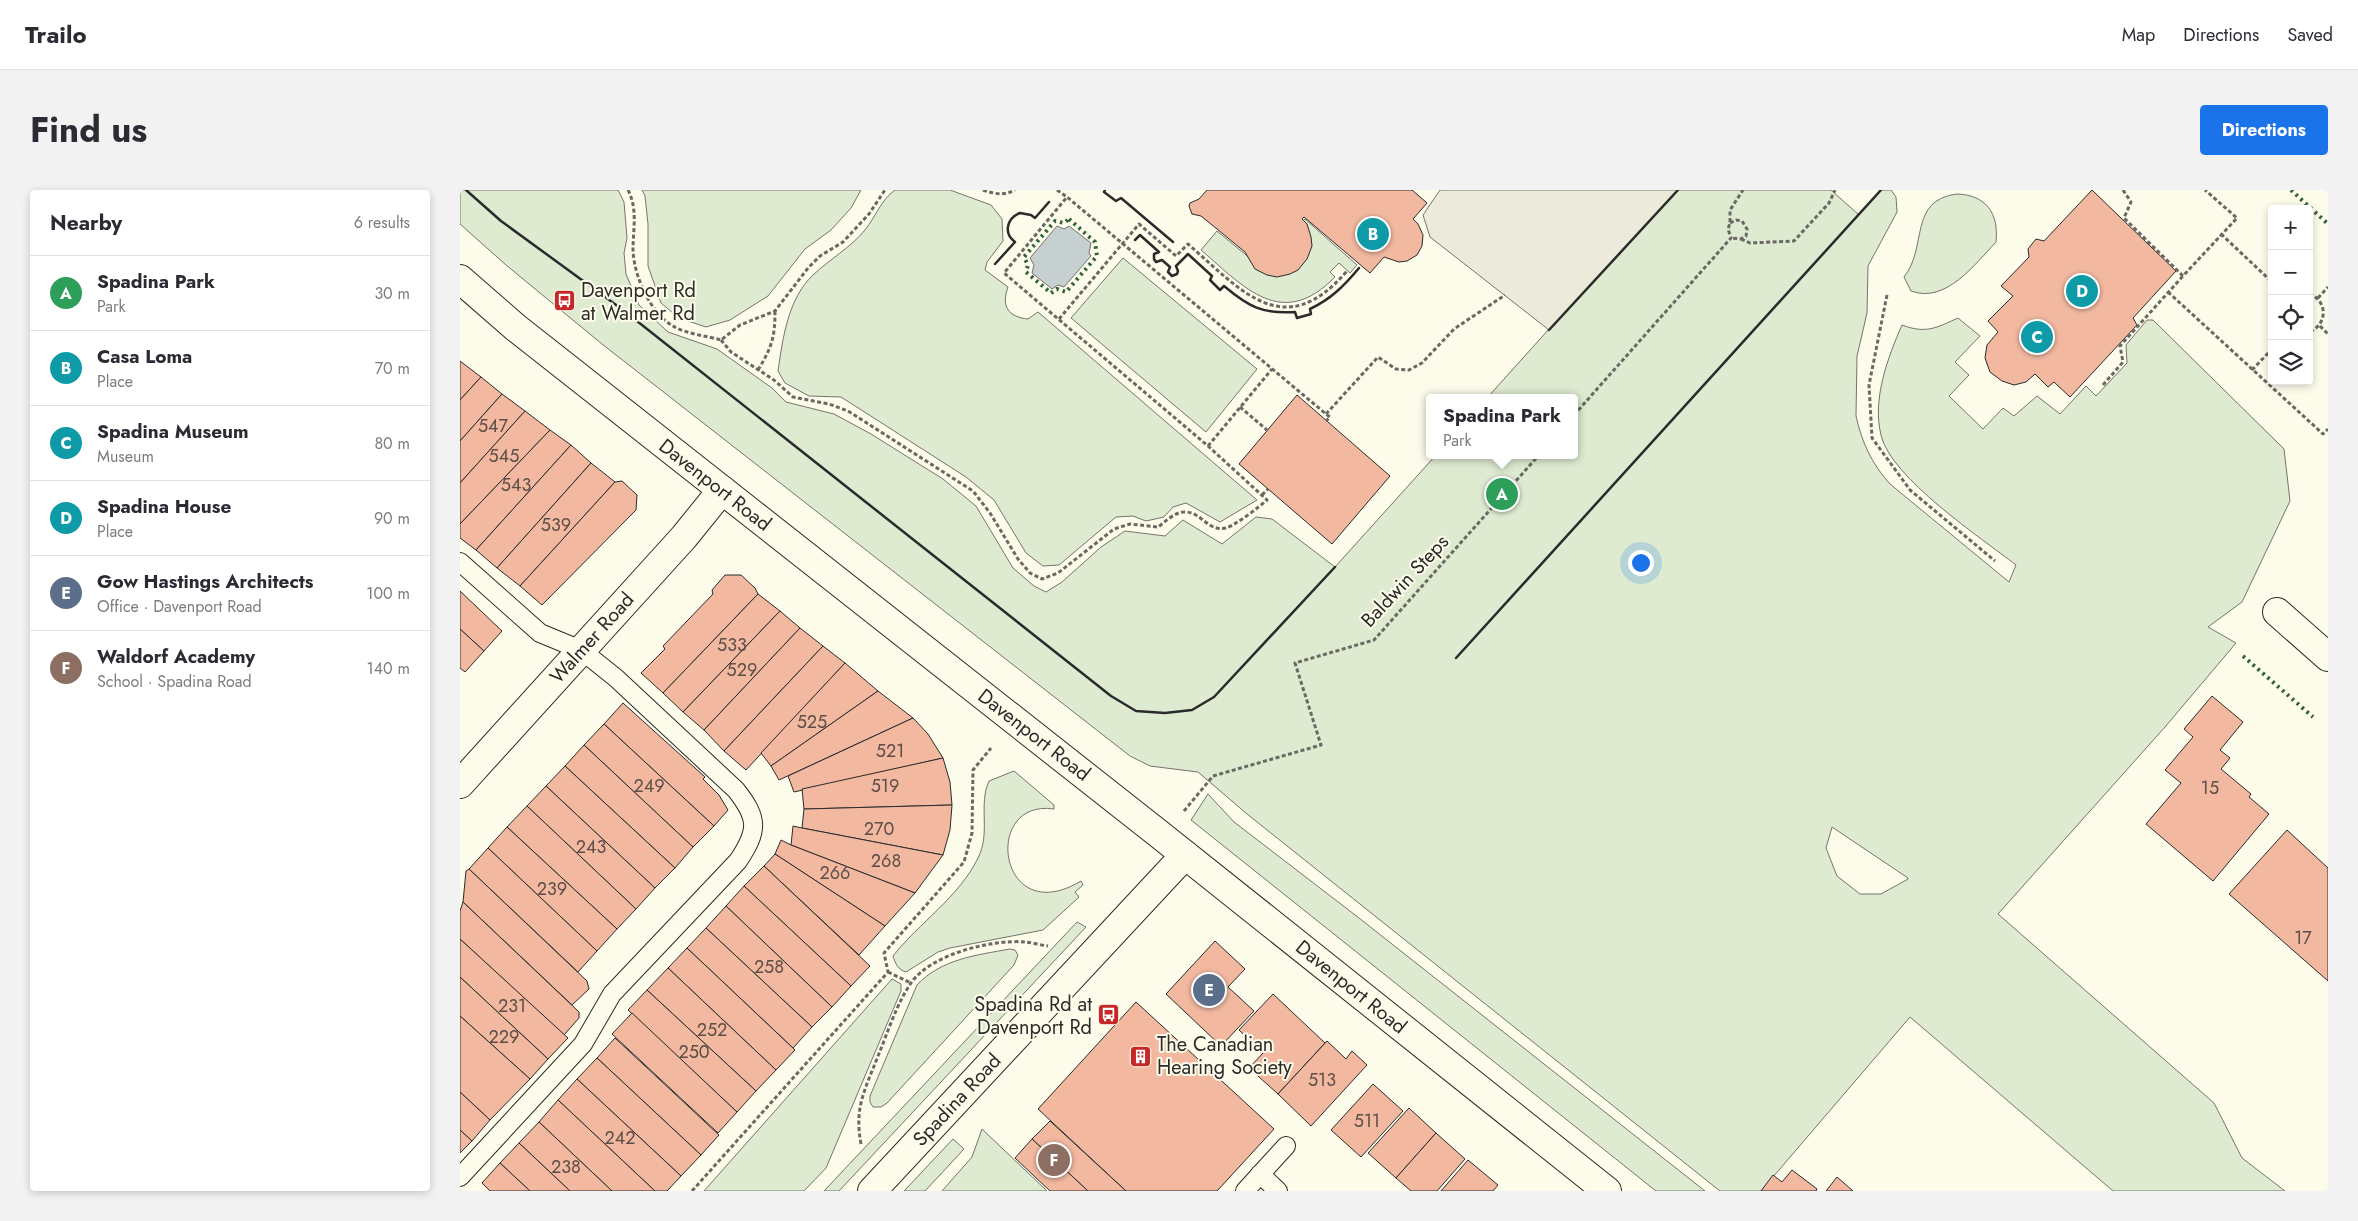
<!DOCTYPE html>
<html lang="en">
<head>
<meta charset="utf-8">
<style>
	body { margin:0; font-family:Jost,sans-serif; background:#f2f2f3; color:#2b2b33 }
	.controls { position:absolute; right:15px; top:15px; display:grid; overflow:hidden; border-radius:5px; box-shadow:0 2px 8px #0003 }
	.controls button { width:45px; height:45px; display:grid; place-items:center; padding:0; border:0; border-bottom:1px solid #e1e1e2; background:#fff; color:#2b2b33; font:25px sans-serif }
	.you { position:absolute; left:1180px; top:372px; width:18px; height:18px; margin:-12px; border:4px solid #fff; border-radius:50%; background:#1a73e8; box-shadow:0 0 0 8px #1a73e833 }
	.badge { display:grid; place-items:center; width:32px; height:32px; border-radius:50%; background:#1a73e8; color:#fff; font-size:16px; font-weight:700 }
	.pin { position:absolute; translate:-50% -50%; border:2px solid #fff; box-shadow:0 1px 5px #0006 }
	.popup { position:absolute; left:966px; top:204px; width:152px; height:65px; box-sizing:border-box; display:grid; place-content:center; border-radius:5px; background:#fff; filter:drop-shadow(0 1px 4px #0005); font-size:16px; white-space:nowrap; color:#7c7c81 }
	.popup b { font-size:19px; color:#2b2b33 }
	.popup::after { content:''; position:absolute; left:50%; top:100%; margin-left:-10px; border:10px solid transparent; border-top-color:#fff }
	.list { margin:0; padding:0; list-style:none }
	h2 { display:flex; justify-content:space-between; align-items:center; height:65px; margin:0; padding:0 20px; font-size:21px }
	h2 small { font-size:16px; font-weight:400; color:#7c7c81 }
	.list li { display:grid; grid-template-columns:32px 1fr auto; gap:15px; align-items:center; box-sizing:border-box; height:75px; padding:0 20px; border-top:1px solid #e1e1e2 }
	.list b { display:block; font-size:19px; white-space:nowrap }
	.list p { margin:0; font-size:16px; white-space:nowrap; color:#7c7c81 }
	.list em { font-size:16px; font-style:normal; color:#7c7c81 }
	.icon { flex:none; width:28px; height:28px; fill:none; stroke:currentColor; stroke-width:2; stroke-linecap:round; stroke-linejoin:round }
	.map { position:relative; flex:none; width:1868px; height:1001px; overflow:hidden; border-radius:5px }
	header { display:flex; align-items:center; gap:30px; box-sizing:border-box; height:70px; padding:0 25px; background:#fff; border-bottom:1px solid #e1e1e2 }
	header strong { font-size:24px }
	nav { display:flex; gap:28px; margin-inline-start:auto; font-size:18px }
	.intro { display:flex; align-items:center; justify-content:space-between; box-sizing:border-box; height:120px; padding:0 30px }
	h1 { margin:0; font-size:35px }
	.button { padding:12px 22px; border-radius:5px; background:#1a73e8; color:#fff; font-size:18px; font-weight:700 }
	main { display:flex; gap:30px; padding:0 30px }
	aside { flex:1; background:#fff; border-radius:5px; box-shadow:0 2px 8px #0003 }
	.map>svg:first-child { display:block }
	.green { fill:#deebd1; stroke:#74746e; fill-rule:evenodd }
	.parking { fill:#eceadb; stroke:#74746e }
	.water { fill:#c7d0d0; stroke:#74746e }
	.building { fill:#f2b8a0; stroke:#2b2b2b }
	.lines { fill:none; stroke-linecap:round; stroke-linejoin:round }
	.lane-casing { stroke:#2b2b2b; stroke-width:20 }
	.street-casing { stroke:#2b2b2b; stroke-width:30 }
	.secondary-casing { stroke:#2b2b2b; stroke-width:30 }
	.path { stroke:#6a6964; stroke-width:3; stroke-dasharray:4 2.5; stroke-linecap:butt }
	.lane { stroke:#fdfbea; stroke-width:18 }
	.street { stroke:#fdfbea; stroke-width:28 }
	.secondary { stroke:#fdfbea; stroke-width:28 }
	.hedge { stroke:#34623c; stroke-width:4; stroke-dasharray:2.5 4; stroke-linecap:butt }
	.wall { stroke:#2b2b2b; stroke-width:2.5 }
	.labels { text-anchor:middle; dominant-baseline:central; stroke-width:4; stroke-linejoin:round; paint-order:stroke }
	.number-label { font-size:18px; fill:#5d4e48 }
	.poi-label { font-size:20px; fill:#2b2b2b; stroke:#fdfbea; text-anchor:start }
	.street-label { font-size:20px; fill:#2b2b2b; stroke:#fdfbea }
</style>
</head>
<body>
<header>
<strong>Trailo</strong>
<nav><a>Map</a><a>Directions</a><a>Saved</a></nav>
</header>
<div class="intro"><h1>Find us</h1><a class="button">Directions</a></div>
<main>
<aside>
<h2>Nearby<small>6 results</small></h2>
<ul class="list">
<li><span class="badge" style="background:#2e9e5b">A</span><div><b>Spadina Park</b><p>Park</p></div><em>30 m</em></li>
<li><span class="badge" style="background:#0f9aa8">B</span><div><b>Casa Loma</b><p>Place</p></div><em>70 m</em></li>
<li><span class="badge" style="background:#0f9aa8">C</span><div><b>Spadina Museum</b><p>Museum</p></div><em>80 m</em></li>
<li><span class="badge" style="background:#0f9aa8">D</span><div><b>Spadina House</b><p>Place</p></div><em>90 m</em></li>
<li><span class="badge" style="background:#5c6f8a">E</span><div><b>Gow Hastings Architects</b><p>Office · Davenport Road</p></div><em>100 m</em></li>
<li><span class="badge" style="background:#8d6e63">F</span><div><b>Waldorf Academy</b><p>School · Spadina Road</p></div><em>140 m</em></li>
</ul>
</aside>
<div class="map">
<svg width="1868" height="1001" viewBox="0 0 1868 1001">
	<rect width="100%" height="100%" fill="#fdfbea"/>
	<!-- green -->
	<g class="green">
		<path d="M 0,0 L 158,0 L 164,12 L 167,48 L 164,63 L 166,84 L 179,115 L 208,142 L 257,159 L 312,198 L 326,212 L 374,224 L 411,244 L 483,289 L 516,316 L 553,378 L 574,396 L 586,402 L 602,392 L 641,357 L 665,341 L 705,346 L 723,330 L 762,354 L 796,327 L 812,329 L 875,377 L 976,265 L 1114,265 L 1114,208 L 1027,208 L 1214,0 L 1371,0 L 1399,25 L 1421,0 L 1431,0 L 1436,7 L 1437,22 L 1408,76 L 1407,123 L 1397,166 L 1396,226 C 1402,253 1412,274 1430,294 L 1549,392 L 1556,375 C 1520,347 1431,288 1421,245 C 1412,209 1428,167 1442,135 C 1466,144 1476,138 1498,128 L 1520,146 L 1495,172 L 1509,185 L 1489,206 L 1523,239 L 1543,218 L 1554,226 L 1577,206 L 1600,224 L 1626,196 L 1636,206 L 1667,173 L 1666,155 L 1687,130 L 1693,130 L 1824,259 L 1830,311 L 1782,412 L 1748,437 L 1776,453 L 1705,537 L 1538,724 L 1754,913 L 1782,968 L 1825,1001 L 1653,1001 L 1450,827 L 1301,1001 L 1260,1001 L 787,624 L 738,582 L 690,576 L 670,566 L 142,154 L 46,75 L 0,34 ZM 1372,637 L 1448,688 L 1448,689 L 1421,704 L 1400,704 L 1377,686 L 1366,658 Z"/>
		<polygon points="182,0 401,0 391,18 371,40 345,59 308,106 270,130 246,137 219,128 201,113 188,76 188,34 185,6"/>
		<path d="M 435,0 L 490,0 L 531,15 L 542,29 L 543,51 L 527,72 L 525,80 L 548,97 C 541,116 548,127 568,129 L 578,122 L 797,310 L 760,332 L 726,313 L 713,317 L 704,327 L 686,331 L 673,326 L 656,327 L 599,375 L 583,376 L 566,363 L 534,310 L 506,287 L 381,207 L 349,206 L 325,193 L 318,181 C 323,147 328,109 353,85 C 370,69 390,58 405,40 C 416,26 421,10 435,0 Z"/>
		<path d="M 1497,4 C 1526,5 1539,23 1536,52 C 1515,74 1486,114 1451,101 L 1444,87 C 1468,57 1448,10 1497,4 Z"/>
		<path d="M 845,29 L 897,75 L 890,83 L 879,73 L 870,82 L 875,87 C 822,141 785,98 741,60 L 757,41 L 797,74 Z"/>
		<polygon points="663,68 797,179 746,242 611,128"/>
		<path d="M 554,581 L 594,615 L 594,619 C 521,608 538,741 621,691 L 623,695 L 615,702 L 619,707 L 583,740 L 490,758 L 478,762 L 446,782 C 438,780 435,773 433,766 C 459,733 499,707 518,668 C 531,643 518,615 529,591 Z"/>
		<polygon points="748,604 774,632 899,728 1245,1001 1196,1001 731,630"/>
		<polygon points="617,732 626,737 379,1001 364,1001"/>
		<path d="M 550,759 L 555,760 L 558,765 L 554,775 L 427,913 L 421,917 L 413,917 L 410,912 L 410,906 L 457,795 C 481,769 517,765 550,759 Z"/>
		<polygon points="432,789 441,794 441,801 366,978 344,1001 244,1001"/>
		<polygon points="522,939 587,1001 482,1001 512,967"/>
		<polygon points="493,949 504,959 465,1001 444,1001"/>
	</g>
	<!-- parking -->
	<polygon class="parking" points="980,0 1218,0 1089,140 970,47 963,25"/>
	<!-- water -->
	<polygon class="water" points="597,36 604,39 609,36 631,53 629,63 631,66 604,97 598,95 592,99 572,83 574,75 570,68"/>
	<!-- building -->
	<g class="building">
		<polygon points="747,0 952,0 967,13 953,29 958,34 963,45 962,56 957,65 947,71 939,72 924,67 910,83 844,27 842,29 847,34 851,47 852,56 847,69 838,80 830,84 817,87 807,85 795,79 785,62 757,39 741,26 732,24 729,16 730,13 739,9"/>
		<polygon points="1632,0 1716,81 1673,128 1677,135 1610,207 1594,192 1588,197 1575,184 1566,192 1554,195 1542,191 1530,182 1525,168 1527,155 1538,142 1528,131 1553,106 1541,96 1569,67 1568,59 1576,49 1584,51"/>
		<polygon points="0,171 21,187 0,210"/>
		<polygon points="21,187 42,204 0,251 0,210"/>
		<polygon points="42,204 65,221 0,293 0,251"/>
		<polygon points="837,205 930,286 872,354 779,274"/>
		<polygon points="65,221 90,240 0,334 0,293"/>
		<polygon points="90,240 111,255 16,360 0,348 0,334"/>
		<polygon points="111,255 131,273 37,378 16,360"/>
		<polygon points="131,273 155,292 60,396 37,378"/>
		<polygon points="162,291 177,305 176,320 82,415 60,396 155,292"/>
		<polygon points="265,385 281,385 295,398 298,404 203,503 181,483 205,459 203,456 253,404 252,400"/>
		<polygon points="0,401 42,441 24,461 0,439"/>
		<polygon points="298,404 320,421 223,522 203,503"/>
		<polygon points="320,421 340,438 244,540 223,522"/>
		<polygon points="340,438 363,456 264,561 244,540"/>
		<polygon points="0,439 24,461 5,482 0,478"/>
		<polygon points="363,456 385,473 286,580 264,561"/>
		<polygon points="385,473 418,501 311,576 301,563"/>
		<polygon points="418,501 453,528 319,590 311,576"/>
		<polygon points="1752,506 1783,532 1760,560 1770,568 1761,579 1791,604 1789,607 1809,624 1753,691 1686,634 1721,593 1705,580 1733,547 1724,539"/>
		<polygon points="163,513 245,587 243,589 259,605 268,620 254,636 144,534"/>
		<polygon points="453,528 468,544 483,568 334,602 328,586"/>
		<polygon points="144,534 254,636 233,657 124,555"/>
		<polygon points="124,555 233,657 215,678 105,576"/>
		<polygon points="483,568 490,592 492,615 344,619 342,599"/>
		<polygon points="105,576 215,678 195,698 86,596"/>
		<polygon points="86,596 195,698 176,719 67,616"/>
		<polygon points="492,615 490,640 483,665 342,638 344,619"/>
		<polygon points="67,616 176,719 157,739 47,637"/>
		<polygon points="333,636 342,638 483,665 455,703 331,655"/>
		<polygon points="47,637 157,739 137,761 28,658"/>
		<polygon points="1827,640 1868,678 1868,791 1769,704"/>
		<polygon points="321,650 331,655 455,703 425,736 315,664"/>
		<polygon points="28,658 137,761 118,782 9,679"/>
		<polygon points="315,664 425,736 399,765 304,676"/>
		<polygon points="304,676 410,776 391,796 284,696"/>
		<polygon points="9,679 127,791 129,799 112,815 3,712 6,681"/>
		<polygon points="284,696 391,796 372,817 266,716"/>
		<polygon points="3,712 119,822 119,828 104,845 0,749 0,721"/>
		<polygon points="266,716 372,817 352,837 246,738"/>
		<polygon points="246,738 352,837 333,858 227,758"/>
		<polygon points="0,749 108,848 88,869 0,787"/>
		<polygon points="755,751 785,779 768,797 794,821 761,856 706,804"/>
		<polygon points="227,758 335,860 316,880 208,778"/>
		<polygon points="208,778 316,880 296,901 187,800"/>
		<polygon points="0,787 88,869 70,889 0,826"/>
		<polygon points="187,800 296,901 277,922 168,820"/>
		<polygon points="813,804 865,853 818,904 789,878 803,863 779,840"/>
		<polygon points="676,812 814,939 757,1001 666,1001 578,919"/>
		<polygon points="172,823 277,922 258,943 152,844"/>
		<polygon points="0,826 70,889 30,930 0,902"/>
		<polygon points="155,848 259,945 241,965 137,868"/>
		<polygon points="867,851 886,869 892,861 907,875 851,936 818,904"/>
		<polygon points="137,868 241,965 221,986 117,889"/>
		<polygon points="117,889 221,986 207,1001 195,1001 98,910"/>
		<polygon points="913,894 943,921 901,967 871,940"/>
		<polygon points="0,902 30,930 12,951 0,940"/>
		<polygon points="98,910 195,1001 152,1001 79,932"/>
		<polygon points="949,918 976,943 936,988 908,963"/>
		<polygon points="590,931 666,1001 628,1001 572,949"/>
		<polygon points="79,932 152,1001 110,1001 59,953"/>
		<polygon points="0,940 12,951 0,963"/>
		<polygon points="976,943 1005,969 977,1001 951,1001 936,988"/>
		<polygon points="572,949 628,1001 590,1001 555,968"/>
		<polygon points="59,953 110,1001 70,1001 40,973"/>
		<polygon points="1008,970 1038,995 1033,1001 981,1001"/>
		<polygon points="40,973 70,1001 30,1001 22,993"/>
		<polygon points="1332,980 1357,999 1356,1001 1301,1001 1313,985 1322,992"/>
		<polygon points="1377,987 1393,1001 1366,1001"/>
	</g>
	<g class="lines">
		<defs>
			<g id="lane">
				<path d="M 0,372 L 80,443 L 121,460 L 156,488 L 276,600 C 299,629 298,641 278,671 L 152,804 L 123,854 L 0,987"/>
				<polyline points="800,984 818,1001"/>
				<polyline points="785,1001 826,956"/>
			</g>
			<g id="street">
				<polyline points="1817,422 1868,467"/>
				<polyline points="0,594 224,347 262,300"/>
			</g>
			<g id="secondary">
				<polyline points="0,89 55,137 699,644 1147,1001"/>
				<polyline points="412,1001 725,665"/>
			</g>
		</defs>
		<!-- lane casing -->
		<use href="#lane" class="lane-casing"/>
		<!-- street casing -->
		<use href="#street" class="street-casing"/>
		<!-- secondary casing -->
		<use href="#secondary" class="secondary-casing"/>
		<!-- path -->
		<g class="path">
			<path d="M 168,0 C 178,19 173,40 173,60 C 174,86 190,123 213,136 C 226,144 247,146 261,150 L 280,135 L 315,121 L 348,78 L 360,66 L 383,52 L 409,24 L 425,0"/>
			<path d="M 523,0 C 535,4 544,6 555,0"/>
			<polyline points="597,0 607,7"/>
			<polyline points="1663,0 1671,12 1664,28 1723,86 1777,28 1745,0"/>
			<polyline points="1270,33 1276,30 1282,31 1287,39 1286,46 1281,49 1271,48"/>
			<polyline points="1761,44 1812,92"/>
			<polyline points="1281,49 1290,53 1334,51 1369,13 1375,0"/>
			<polyline points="1708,102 1863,244 1868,239"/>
			<path d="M 1849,104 C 1868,110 1868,135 1849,142"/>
			<polyline points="1427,105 1409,195 1412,248 1450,300 1535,371"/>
			<polyline points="1858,108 1868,97"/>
			<path d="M 599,129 L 679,34 L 716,66 L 728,54 C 782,101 824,154 887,81"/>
			<polyline points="1860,136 1868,144"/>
			<path d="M 261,150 L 271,162 L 314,190 L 333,207 L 369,214 L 388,221 L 513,301 L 530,323 L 558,369 L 570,383 L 582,389 L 598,383 L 654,339 L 670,334 L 698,337 C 705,332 715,322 724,322 C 741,321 747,342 766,338 C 776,335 799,317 807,310 L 748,256 L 544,83 L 607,7 L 866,224 L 870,227 L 866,231"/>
			<path d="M 298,180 C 312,157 315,147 315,121"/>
			<polyline points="1792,180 1812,159"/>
			<polyline points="1643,195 1663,172 1660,156 1723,86"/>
			<polyline points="780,217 807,240"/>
			<polyline points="866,224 918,167 936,179 949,180 962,173 994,139 1045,105"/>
			<polyline points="1114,225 1271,48 1268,39 1270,33 1270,20 1283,0"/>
			<polyline points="748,256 812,179"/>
			<polyline points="802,305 808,299"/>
			<polyline points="724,621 753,586 861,555 835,473 914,450 1079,265"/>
			<polyline points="428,782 451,793"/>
			<path d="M 401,954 C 394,917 405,900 418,866 C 428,842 436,815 451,793 C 471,764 532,749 566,752 C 573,753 581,755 588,756"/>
			<polyline points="232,1001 428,782 424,763 504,672 512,643 513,580 531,558"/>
		</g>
		<!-- lane -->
		<use href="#lane" class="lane"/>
		<!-- street -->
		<use href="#street" class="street"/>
		<!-- secondary -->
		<use href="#secondary" class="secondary"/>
		<!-- hedge -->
		<g class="hedge">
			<polyline points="1831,0 1868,34"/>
			<polygon points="609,29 635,52 637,66 606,102 597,99 591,103 566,82 568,75 564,67 595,31 604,33"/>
			<polyline points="1783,466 1853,527"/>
		</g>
		<!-- wall -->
		<g class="wall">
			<polyline points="6,0 41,31 163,120 651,506 676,521 705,523 732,520 754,507 875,377"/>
			<polyline points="645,0 644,2 656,11 661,8 713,52"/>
			<path d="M 675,50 L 680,45 L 699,62 L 694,64 L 694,69 L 696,72 L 702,70 L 710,77 L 708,82 L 712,86 L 717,84 L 718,81 L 716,76 L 728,64 L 752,86 L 750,90 L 760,100 L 764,96 C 789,117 802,124 835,122 L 837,128 L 851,124 L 850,119 C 871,109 884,96 899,78"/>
			<path d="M 535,74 L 555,52 C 543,43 547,28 560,23 L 571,25 L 575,28 L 589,12"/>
			<polyline points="1089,140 1218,0"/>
			<polyline points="996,468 1421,0"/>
		</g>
	</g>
	<!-- icons -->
	<defs>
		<symbol id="bus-square" viewBox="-11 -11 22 22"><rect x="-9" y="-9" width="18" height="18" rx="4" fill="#c62828" stroke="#fdfbea"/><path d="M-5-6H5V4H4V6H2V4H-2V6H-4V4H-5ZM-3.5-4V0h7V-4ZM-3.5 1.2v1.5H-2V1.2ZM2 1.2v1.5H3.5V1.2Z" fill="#fff"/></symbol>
		<symbol id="building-square" viewBox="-11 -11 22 22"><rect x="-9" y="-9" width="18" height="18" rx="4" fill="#c62828" stroke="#fdfbea"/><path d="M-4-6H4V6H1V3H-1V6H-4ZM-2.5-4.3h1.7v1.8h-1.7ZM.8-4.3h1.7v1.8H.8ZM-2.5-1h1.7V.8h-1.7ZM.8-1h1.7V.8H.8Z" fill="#fff"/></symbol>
	</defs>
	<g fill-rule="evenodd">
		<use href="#bus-square" x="92" y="98" width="25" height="25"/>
		<use href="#bus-square" x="636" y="812" width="25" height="25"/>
		<use href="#building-square" x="668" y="854" width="25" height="25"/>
	</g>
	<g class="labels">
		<!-- number labels -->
		<g class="number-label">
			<text x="33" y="236">547</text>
			<text x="44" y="266">545</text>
			<text x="56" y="295">543</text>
			<text x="96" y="335">539</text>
			<text x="272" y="455">533</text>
			<text x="282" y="480">529</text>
			<text x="352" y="532">525</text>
			<text x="430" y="561">521</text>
			<text x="189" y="596">249</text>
			<text x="425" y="596">519</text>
			<text x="1750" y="598">15</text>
			<text x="419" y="639">270</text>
			<text x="131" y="657">243</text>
			<text x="426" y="671">268</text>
			<text x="375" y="683">266</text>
			<text x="92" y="699">239</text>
			<text x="1843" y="748">17</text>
			<text x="309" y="777">258</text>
			<text x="52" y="816">231</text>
			<text x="252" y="840">252</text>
			<text x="44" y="847">229</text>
			<text x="234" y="862">250</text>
			<text x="862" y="890">513</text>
			<text x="907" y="931">511</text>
			<text x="160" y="948">242</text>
			<text x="106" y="977">238</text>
		</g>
		<!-- poi labels -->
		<g class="poi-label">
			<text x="121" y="100">Davenport Rd<tspan x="121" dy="23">at Walmer Rd</tspan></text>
			<text x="632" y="814" text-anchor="end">Spadina Rd at<tspan x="632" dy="23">Davenport Rd</tspan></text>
			<text x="697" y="854">The Canadian<tspan x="697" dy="23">Hearing Society</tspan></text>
		</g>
		<!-- street labels -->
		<g class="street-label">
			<text transform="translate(255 295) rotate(38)">Davenport Road</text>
			<text transform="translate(945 391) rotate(-47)">Baldwin Steps</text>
			<text transform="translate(132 448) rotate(-48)">Walmer Road</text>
			<text transform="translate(574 545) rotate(38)">Davenport Road</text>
			<text transform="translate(891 797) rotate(39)">Davenport Road</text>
			<text transform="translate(497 910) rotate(-47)">Spadina Road</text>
		</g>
	</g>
</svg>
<div class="controls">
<button>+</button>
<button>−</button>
<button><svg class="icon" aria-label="locate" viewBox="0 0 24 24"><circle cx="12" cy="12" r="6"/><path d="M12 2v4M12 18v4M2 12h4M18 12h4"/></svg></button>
<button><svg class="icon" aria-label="layers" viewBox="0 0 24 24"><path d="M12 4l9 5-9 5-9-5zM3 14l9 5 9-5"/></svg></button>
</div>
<div class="you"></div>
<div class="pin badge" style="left:1042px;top:304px;background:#2e9e5b">A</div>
<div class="popup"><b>Spadina Park</b>Park</div>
<div class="pin badge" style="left:913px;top:44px;background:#0f9aa8">B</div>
<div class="pin badge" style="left:1577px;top:147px;background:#0f9aa8">C</div>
<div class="pin badge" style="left:1622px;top:101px;background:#0f9aa8">D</div>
<div class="pin badge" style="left:749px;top:800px;background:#5c6f8a">E</div>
<div class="pin badge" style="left:594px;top:970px;background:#8d6e63">F</div>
</div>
</main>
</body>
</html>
